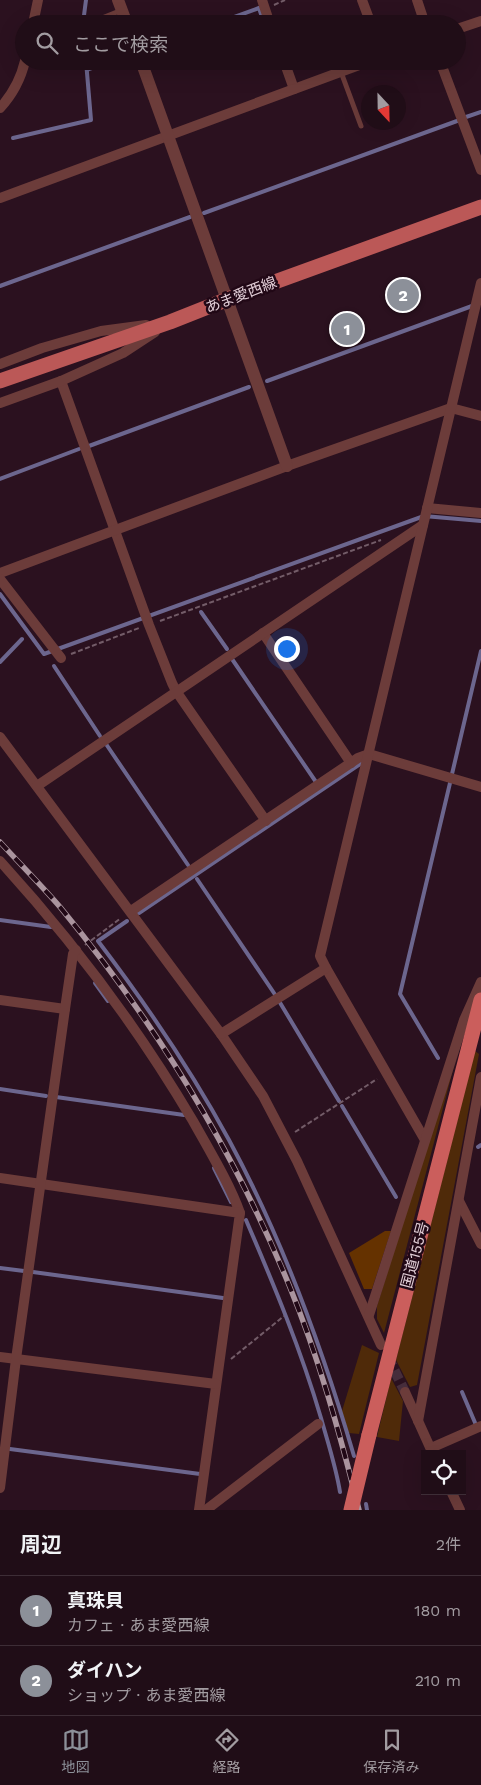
<!DOCTYPE html>
<html lang="ja">
<head>
<meta charset="utf-8">
<style>
	body { margin:0; font-family:"Work Sans","Noto Sans JP",sans-serif; background:#2d1b24; color:#f1f3f6 }
	.controls { position:absolute; right:15px; bottom:15px; display:grid; overflow:hidden; border-radius:0px; box-shadow:0 5px 20px #0002 }
	.controls button { width:45px; height:45px; display:grid; place-items:center; padding:0; border:0; border-bottom:1px solid #3d2d36; background:#200d17; color:#f1f3f6; font:25px sans-serif }
	.compass { position:absolute; left:361px; top:85px; width:45px; height:45px; border-radius:50%; background:#200d17; box-shadow:0 5px 20px #0002; rotate:158deg }
	.you { position:absolute; left:286px; top:648px; width:18px; height:18px; margin:-12px; border:4px solid #fff; border-radius:50%; background:#1a73e8; box-shadow:0 0 0 8px #1a73e833 }
	.badge { display:grid; place-items:center; width:32px; height:32px; border-radius:50%; background:#8c9099; color:#fff; font-size:16px; font-weight:700 }
	.pin { position:absolute; translate:-50% -50%; border:2px solid #fff; box-shadow:0 1px 5px #0006 }
	.list { margin:0; padding:0; list-style:none }
	h2 { display:flex; justify-content:space-between; align-items:center; height:65px; margin:0; padding:0 20px; font-size:21px }
	h2 small { font-size:16px; font-weight:400; color:#a29ca1 }
	.list li { display:grid; grid-template-columns:32px 1fr auto; gap:15px; align-items:center; box-sizing:border-box; height:70px; padding:0 20px; border-top:1px solid #3d2d36 }
	.list b { display:block; font-size:19px; white-space:nowrap }
	.list p { margin:0; font-size:16px; white-space:nowrap; color:#a29ca1 }
	.list em { font-size:16px; font-style:normal; color:#a29ca1 }
	.icon { flex:none; width:28px; height:28px; fill:none; stroke:currentColor; stroke-width:2; stroke-linecap:round; stroke-linejoin:round }
	.map { position:relative; flex:none; width:481px; height:1510px; overflow:hidden }
	.search { position:absolute; background:#200d17; box-shadow:0 5px 20px #0002; left:15px; right:15px; top:15px; height:55px; display:flex; align-items:center; gap:12px; box-sizing:border-box; padding:0 18px; border-radius:28px; color:#a29ca1; font-size:19px }
	.sheet { height:205px; background:#200d17 }
	nav { display:flex; justify-content:space-around; align-items:center; box-sizing:border-box; height:70px; border-top:1px solid #3d2d36; background:#200d17; font-size:14px; color:#a29ca1 }
	nav a { display:grid; justify-items:center; gap:2px }
	nav .on { color:#8c9099 }
	.map>svg:first-child { display:block }
	.green { fill:#4f2a09 }
	.forest { fill:#653200 }
	.lines { fill:none; stroke-linecap:round; stroke-linejoin:round }
	.stream { stroke:#6c668e; stroke-width:4 }
	.minor-tunnel { stroke:#462d3b; stroke-width:10; stroke-dasharray:10 5; stroke-linecap:butt }
	.path { stroke:#735c68; stroke-width:2; stroke-dasharray:5 2.5; stroke-linecap:butt }
	.service { stroke:#6c3c3a; stroke-width:5 }
	.minor { stroke:#6c3c3a; stroke-width:10 }
	.tertiary { stroke:#6c3c3a; stroke-width:12 }
	.primary { stroke:#bb5857; stroke-width:15 }
	.trunk { stroke:#cb5e5c; stroke-width:15 }
	.rail-casing { stroke:#aa949e; stroke-width:5.5 }
	.rail { stroke:#210816; stroke-width:4; stroke-dasharray:11; stroke-linecap:butt }
	.trunk-bridge { stroke:#cb5e5c; stroke-width:15 }
	.labels { text-anchor:middle; dominant-baseline:central; stroke-width:5; stroke-linejoin:round; paint-order:stroke }
	.street-label { font-size:15px; fill:#e2ced7; stroke:#210816 }
</style>
</head>
<body>
<div class="map">
<svg width="481" height="1510" viewBox="0 0 481 1510">
	<rect width="100%" height="100%" fill="#2b111f"/>
	<!-- green -->
	<g class="green">
		<polygon points="475,1051 479,1054 417,1385 410,1387 396,1360"/>
		<polygon points="452,1064 454,1066 384,1333 377,1319 377,1306"/>
		<polygon points="362,1345 379,1353 359,1434 349,1433 342,1411"/>
		<polygon points="391,1378 403,1401 399,1441 377,1437"/>
	</g>
	<!-- forest -->
	<polygon class="forest" points="385,1231 391,1231 372,1289 364,1289 349,1253"/>
	<g class="lines">
		<!-- stream -->
		<g class="stream">
			<polyline points="83,23 86,0"/>
			<polyline points="215,24 259,8 262,17"/>
			<polyline points="345,24 362,18"/>
			<polyline points="87,70 111,61"/>
			<polyline points="466,117 481,112"/>
			<polyline points="13,138 91,120 86,61"/>
			<polyline points="204,213 457,121"/>
			<polyline points="0,286 190,217"/>
			<polyline points="267,381 472,306"/>
			<polyline points="89,446 249,387"/>
			<polyline points="0,479 79,449"/>
			<polyline points="0,594 44,654 424,516 481,521"/>
			<polyline points="201,612 227,649"/>
			<polyline points="232,659 316,782"/>
			<polyline points="0,662 22,639"/>
			<polyline points="54,666 100,736"/>
			<polyline points="106,744 188,865"/>
			<polyline points="452,774 481,651"/>
			<polyline points="197,879 276,996"/>
			<polyline points="139,913 363,762"/>
			<polyline points="0,920 51,927"/>
			<path d="M 127,921 L 98,941 C 146,1004 191,1070 229,1140 C 283,1240 322,1347 354,1456"/>
			<polyline points="95,983 108,1001"/>
			<polyline points="279,1001 339,1101"/>
			<polyline points="438,1058 400,994 450,783"/>
			<polyline points="0,1089 46,1096"/>
			<polyline points="56,1097 184,1115"/>
			<polyline points="342,1106 396,1197"/>
			<polyline points="478,1147 481,1145"/>
			<polyline points="214,1168 231,1202"/>
			<path d="M 246,1220 C 274,1285 301,1350 321,1418 C 328,1443 336,1467 340,1492"/>
			<polyline points="0,1268 24,1271"/>
			<polyline points="33,1272 223,1298"/>
			<polyline points="462,1392 476,1425"/>
			<polyline points="10,1449 200,1474"/>
			<polyline points="366,1504 367,1510"/>
		</g>
		<!-- minor-tunnel -->
		<polyline class="minor-tunnel" points="388,1357 405,1392"/>
		<!-- path -->
		<g class="path">
			<polyline points="274,5 285,0"/>
			<polyline points="160,621 381,540"/>
			<polyline points="71,654 139,628"/>
			<polyline points="85,945 121,918"/>
			<polyline points="295,1132 377,1079"/>
			<polyline points="231,1359 284,1316"/>
		</g>
		<!-- service -->
		<g class="service">
			<polyline points="87,24 122,10"/>
			<polyline points="341,72 361,126"/>
		</g>
		<!-- minor -->
		<g class="minor">
			<polyline points="262,0 270,24"/>
			<polyline points="362,0 371,24"/>
			<polyline points="417,0 425,24"/>
			<polyline points="33,24 38,0"/>
			<polyline points="457,29 481,21"/>
			<polyline points="284,61 294,89"/>
			<polyline points="440,61 481,170"/>
			<path d="M 0,108 C 12,95 21,78 25,61"/>
			<polyline points="0,198 370,61"/>
			<polyline points="0,364 42,348 101,331 146,325"/>
			<polyline points="61,381 149,625 172,683 176,691 266,821"/>
			<polyline points="0,403 61,381 123,353 155,332"/>
			<polyline points="427,508 481,513"/>
			<polyline points="0,573 287,466 451,408 481,416"/>
			<polyline points="0,579 61,658"/>
			<polyline points="263,633 351,763"/>
			<polyline points="0,737 221,1034 263,1096 297,1161 381,1345"/>
			<polyline points="37,786 423,525"/>
			<path d="M 0,861 C 73,941 138,1028 193,1121 C 208,1148 230,1184 240,1213"/>
			<polyline points="131,911 358,758 369,754 481,787"/>
			<polyline points="326,968 425,1140"/>
			<polyline points="0,1000 65,1009"/>
			<polyline points="221,1034 326,968 320,956 481,283"/>
			<polyline points="0,1178 240,1213 199,1510"/>
			<polyline points="459,1201 481,1244"/>
			<polyline points="369,1315 464,1020 481,982"/>
			<polyline points="0,1357 216,1384"/>
			<polyline points="405,1392 433,1454"/>
			<polyline points="418,1421 481,1077"/>
			<polyline points="431,1448 481,1426"/>
			<polyline points="0,1488 16,1359 65,1009 73,954 76,950"/>
			<polyline points="451,1491 460,1510"/>
			<polyline points="206,1510 318,1424"/>
		</g>
		<!-- tertiary -->
		<g class="tertiary">
			<polyline points="118,0 127,24"/>
			<polyline points="141,61 287,466"/>
		</g>
		<!-- primary -->
		<polyline class="primary" points="0,381 170,322 228,299 481,207"/>
		<!-- trunk -->
		<polyline class="trunk" points="369,1435 481,1000"/>
		<defs>
			<path id="rail" d="M 0,842 C 20,864 41,885 60,907 C 154,1021 233,1149 289,1285 C 319,1358 340,1434 359,1510"/>
		</defs>
		<!-- rail casing -->
		<use href="#rail" class="rail-casing"/>
		<!-- rail -->
		<use href="#rail" class="rail"/>
		<!-- trunk-bridge -->
		<polyline class="trunk-bridge" points="351,1510 369,1435"/>
	</g>
	<g class="labels">
		<!-- street labels -->
		<g class="street-label">
			<text transform="translate(241 295) rotate(-21)">あま愛西線</text>
			<text transform="translate(415 1255) rotate(-75)">国道155号</text>
		</g>
	</g>
</svg>
<div class="controls">
<button><svg class="icon" aria-label="locate" viewBox="0 0 24 24"><circle cx="12" cy="12" r="6"/><path d="M12 2v4M12 18v4M2 12h4M18 12h4"/></svg></button>
</div>
<svg class="compass" viewBox="-18 -18 36 36"><path d="M0-13l5 13h-10z" fill="#e53935"/><path d="M0 13l5-13h-10z" fill="#a29ca1"/></svg>
<div class="you"></div>
<div class="pin badge" style="left:347px;top:329px">1</div>
<div class="pin badge" style="left:403px;top:295px">2</div>
<div class="search"><svg class="icon" aria-label="search" viewBox="0 0 24 24"><circle cx="10" cy="10" r="6"/><path d="M15 15l6 6"/></svg>ここで検索</div>
</div>
<section class="sheet">
<h2>周辺<small>2件</small></h2>
<ul class="list">
<li><span class="badge">1</span><div><b>真珠貝</b><p>カフェ · あま愛西線</p></div><em>180 m</em></li>
<li><span class="badge">2</span><div><b>ダイハン</b><p>ショップ · あま愛西線</p></div><em>210 m</em></li>
</ul>
</section>
<nav>
<a class="on"><svg class="icon" aria-label="map" viewBox="0 0 24 24"><path d="M3 6l6-2 6 2 6-2v14l-6 2-6-2-6 2zM9 4v14M15 6v14"/></svg>地図</a>
<a><svg class="icon" aria-label="directions" viewBox="0 0 24 24"><path d="M12 3l9 9-9 9-9-9zM9 14v-3h6M13 9l2 2-2 2"/></svg>経路</a>
<a><svg class="icon" aria-label="saved" viewBox="0 0 24 24"><path d="M7 4h10v16l-5-4-5 4z"/></svg>保存済み</a>
</nav>
</body>
</html>
